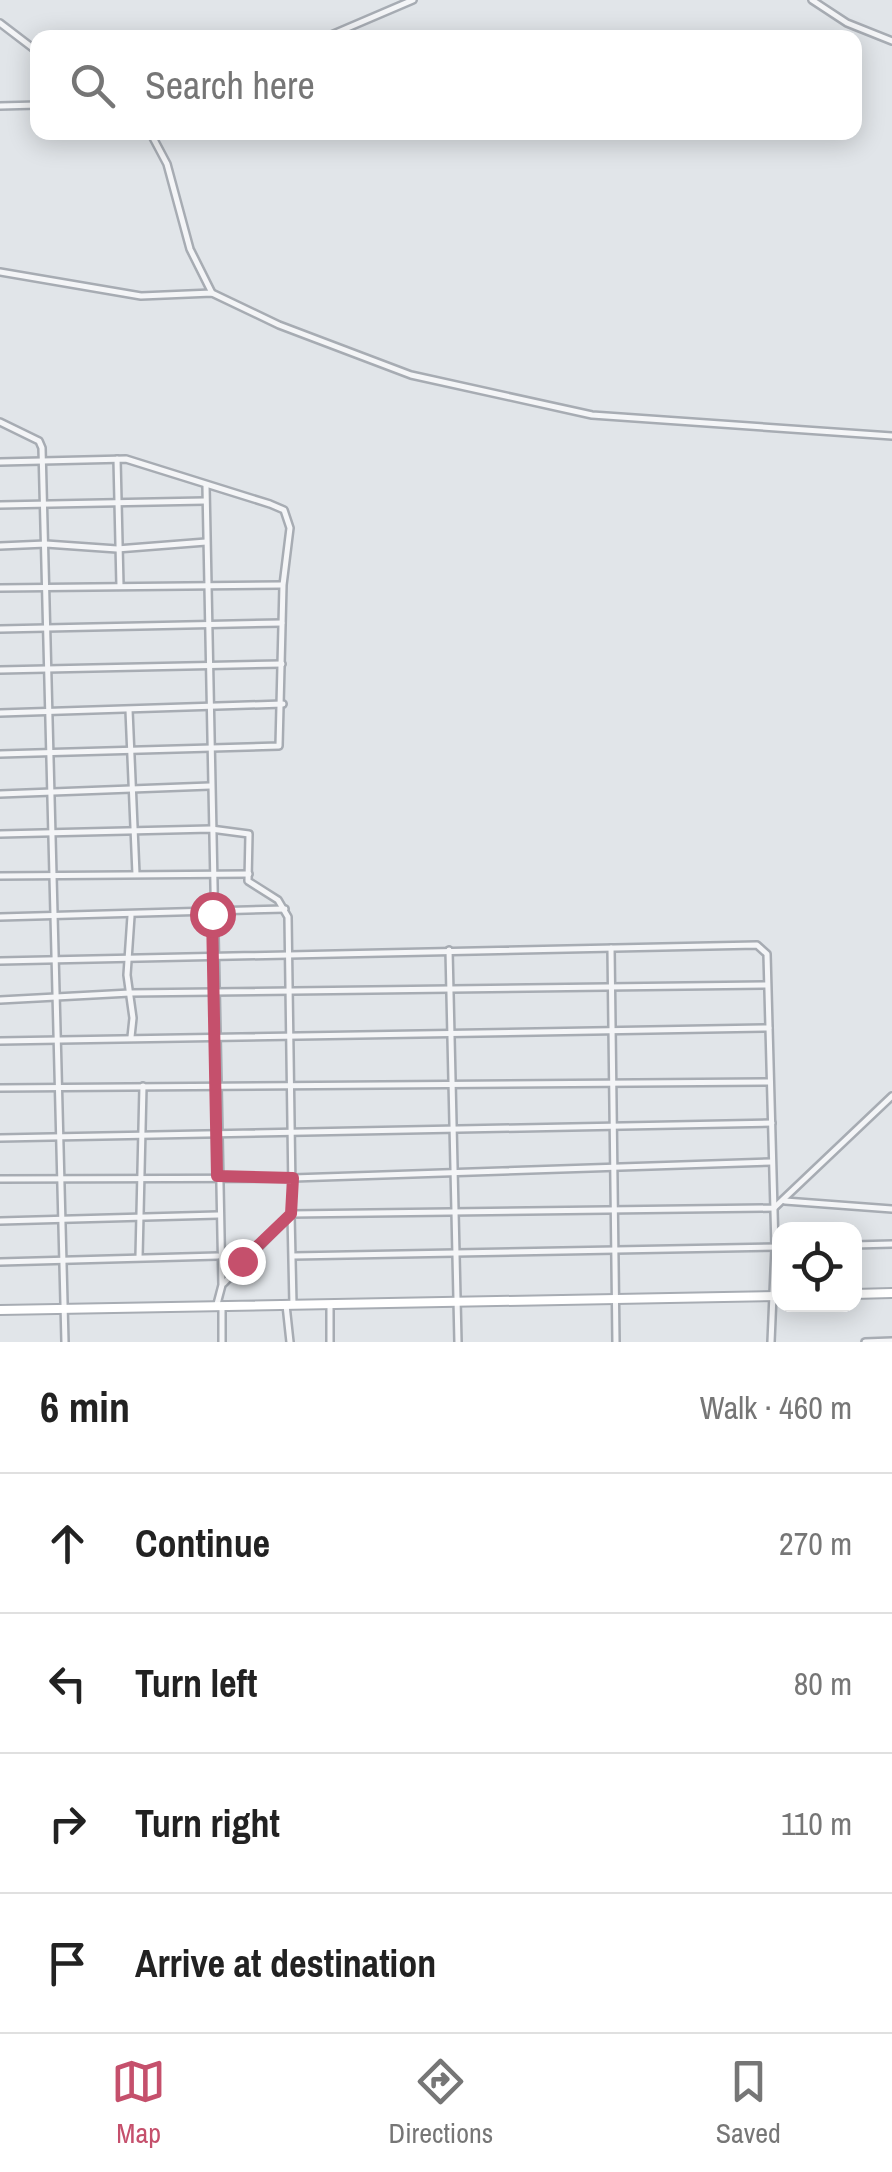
<!DOCTYPE html>
<html lang="en">
<head>
<meta charset="utf-8">
<style>
	body { margin:0; font-family:"Archivo Narrow",sans-serif; background:#f2f2f2; color:#222 }
	.controls { position:absolute; right:30px; bottom:30px; display:grid; overflow:hidden; border-radius:20px; box-shadow:0 5px 25px #0003 }
	.controls button { width:90px; height:90px; display:grid; place-items:center; padding:0; border:0; border-bottom:2px solid #e0e0e0; background:#fff; color:#222; font:50px sans-serif }
	.stop { position:absolute; width:30px; height:30px; margin:-22px; border:8px solid #c5506c; border-radius:50%; background:#fff }
	.stop.end { background:#c5506c; border-color:#fff; box-shadow:0 2px 10px #0008 }
	.list { margin:0; padding:0; list-style:none }
	h2 { display:flex; justify-content:space-between; align-items:center; height:130px; margin:0; padding:0 40px; font-size:42px }
	h2 small { font-size:32px; font-weight:400; color:#767676 }
	.list li { display:grid; grid-template-columns:65px 1fr auto; gap:30px; align-items:center; box-sizing:border-box; height:140px; padding:0 40px; border-top:2px solid #e0e0e0 }
	.list b { display:block; font-size:38px; white-space:nowrap }
	.list em { font-size:32px; font-style:normal; color:#767676 }
	.icon { flex:none; width:55px; height:55px; fill:none; stroke:currentColor; stroke-width:2; stroke-linecap:round; stroke-linejoin:round }
	.map { position:relative; flex:none; width:892px; height:1342px; overflow:hidden }
	.search { position:absolute; background:#fff; box-shadow:0 5px 25px #0003; left:30px; right:30px; top:30px; height:110px; display:flex; align-items:center; gap:25px; box-sizing:border-box; padding:0 35px; border-radius:20px; color:#767676; font-size:38px }
	.sheet { height:690px; background:#fff }
	nav { display:flex; justify-content:space-around; align-items:center; box-sizing:border-box; height:140px; border-top:2px solid #e0e0e0; background:#fff; font-size:28px; color:#767676 }
	nav a { display:grid; justify-items:center; gap:5px }
	nav .on { color:#c5506c }
	.map>svg:first-child { display:block }
	.lines { fill:none; stroke-linecap:round; stroke-linejoin:round }
	.street-casing { stroke:#a7acb3; stroke-width:10 }
	.secondary-casing { stroke:#a7acb3; stroke-width:12 }
	.street { stroke:#f4f5f7; stroke-width:5 }
	.secondary { stroke:#fff; stroke-width:8 }
	.route { stroke:#c5506c; stroke-width:12 }
</style>
</head>
<body>
<div class="map">
<svg width="892" height="1342" viewBox="0 0 892 1342">
	<rect width="100%" height="100%" fill="#e1e5e9"/>
	<g class="lines">
		<defs>
			<g id="street">
				<polyline points="812,0 847,23 892,41"/>
				<polyline points="0,23 38,52"/>
				<polyline points="324,38 413,0"/>
				<polyline points="0,106 38,105"/>
				<polyline points="150,132 167,164 190,249 212,293"/>
				<polyline points="0,272 141,296 212,293 279,325 411,375 592,415 892,436"/>
				<polyline points="0,422 39,441 42,448 65,1342"/>
				<polyline points="117,459 120,586"/>
				<polyline points="0,462 126,459 270,504 284,510 290,528 283,585 279,746 0,754"/>
				<polyline points="206,486 222,1285 217,1304"/>
				<polyline points="0,505 205,501"/>
				<polyline points="0,546 46,544 117,549 206,542"/>
				<polyline points="0,588 282,585"/>
				<polyline points="0,629 282,623"/>
				<polyline points="0,670 282,664"/>
				<polyline points="129,710 136,874"/>
				<polyline points="0,713 283,704"/>
				<polyline points="0,794 210,786"/>
				<polyline points="0,834 211,829 249,834 248,881 278,900 288,917 292,1191 291,1214 224,1283"/>
				<polyline points="0,876 249,874"/>
				<polyline points="0,917 285,909"/>
				<polyline points="611,948 616,1342"/>
				<polyline points="449,950 458,1342"/>
				<polyline points="0,961 757,945 767,954 775,1247 771,1342"/>
				<polyline points="0,1000 130,993 767,985"/>
				<polyline points="131,1037 133,1018 127,975 131,916"/>
				<polyline points="0,1041 769,1028"/>
				<polyline points="0,1088 770,1082"/>
				<polyline points="0,1138 772,1123"/>
				<polyline points="0,1179 293,1178 772,1162"/>
				<polyline points="785,1201 892,1209"/>
				<polyline points="0,1221 218,1215"/>
				<polyline points="854,1245 892,1244"/>
				<polyline points="293,1256 780,1247"/>
				<polyline points="139,1257 143,1086"/>
				<polyline points="0,1262 218,1256"/>
				<polyline points="222,1305 222,1342"/>
				<polyline points="286,1305 290,1342"/>
				<polyline points="293,1305 291,1214 774,1208 892,1096"/>
				<polyline points="330,1305 330,1342"/>
				<polyline points="865,1342 892,1341"/>
			</g>
			<g id="secondary">
				<polyline points="854,1294 892,1293"/>
				<polyline points="0,1310 780,1296"/>
			</g>
		</defs>
		<!-- street casing -->
		<use href="#street" class="street-casing"/>
		<!-- secondary casing -->
		<use href="#secondary" class="secondary-casing"/>
		<!-- street -->
		<use href="#street" class="street"/>
		<!-- secondary -->
		<use href="#secondary" class="secondary"/>
	</g>
	<g class="lines">
		<!-- route -->
		<polyline class="route" points="212,914 217,1176 293,1178 291,1214 242,1261"/>
	</g>
</svg>
<div class="controls">
<button><svg class="icon" aria-label="locate" viewBox="0 0 24 24"><circle cx="12" cy="12" r="6"/><path d="M12 2v4M12 18v4M2 12h4M18 12h4"/></svg></button>
</div>
<div class="stop" style="left:212px;top:914px"></div>
<div class="stop end" style="left:242px;top:1261px"></div>
<div class="search"><svg class="icon" aria-label="search" viewBox="0 0 24 24"><circle cx="10" cy="10" r="6"/><path d="M15 15l6 6"/></svg>Search here</div>
</div>
<section class="sheet">
<h2>6 min<small>Walk · 460 m</small></h2>
<ul class="list">
<li><svg class="icon" aria-label="ahead" viewBox="0 0 24 24"><path d="M12 20V5M6 11l6-6 6 6"/></svg><div><b>Continue</b></div><em>270 m</em></li>
<li><svg class="icon" aria-label="left" viewBox="0 0 24 24"><path d="M17 20v-9H6M10 6l-5 5 5 5"/></svg><div><b>Turn left</b></div><em>80 m</em></li>
<li><svg class="icon" aria-label="right" viewBox="0 0 24 24"><path d="M7 20v-9h11M14 6l5 5-5 5"/></svg><div><b>Turn right</b></div><em>110 m</em></li>
<li><svg class="icon" aria-label="arrive" viewBox="0 0 24 24"><path d="M6 21V4h12l-3 4 3 4H6"/></svg><div><b>Arrive at destination</b></div></li>
</ul>
</section>
<nav>
<a class="on"><svg class="icon" aria-label="map" viewBox="0 0 24 24"><path d="M3 6l6-2 6 2 6-2v14l-6 2-6-2-6 2zM9 4v14M15 6v14"/></svg>Map</a>
<a><svg class="icon" aria-label="directions" viewBox="0 0 24 24"><path d="M12 3l9 9-9 9-9-9zM9 14v-3h6M13 9l2 2-2 2"/></svg>Directions</a>
<a><svg class="icon" aria-label="saved" viewBox="0 0 24 24"><path d="M7 4h10v16l-5-4-5 4z"/></svg>Saved</a>
</nav>
</body>
</html>
